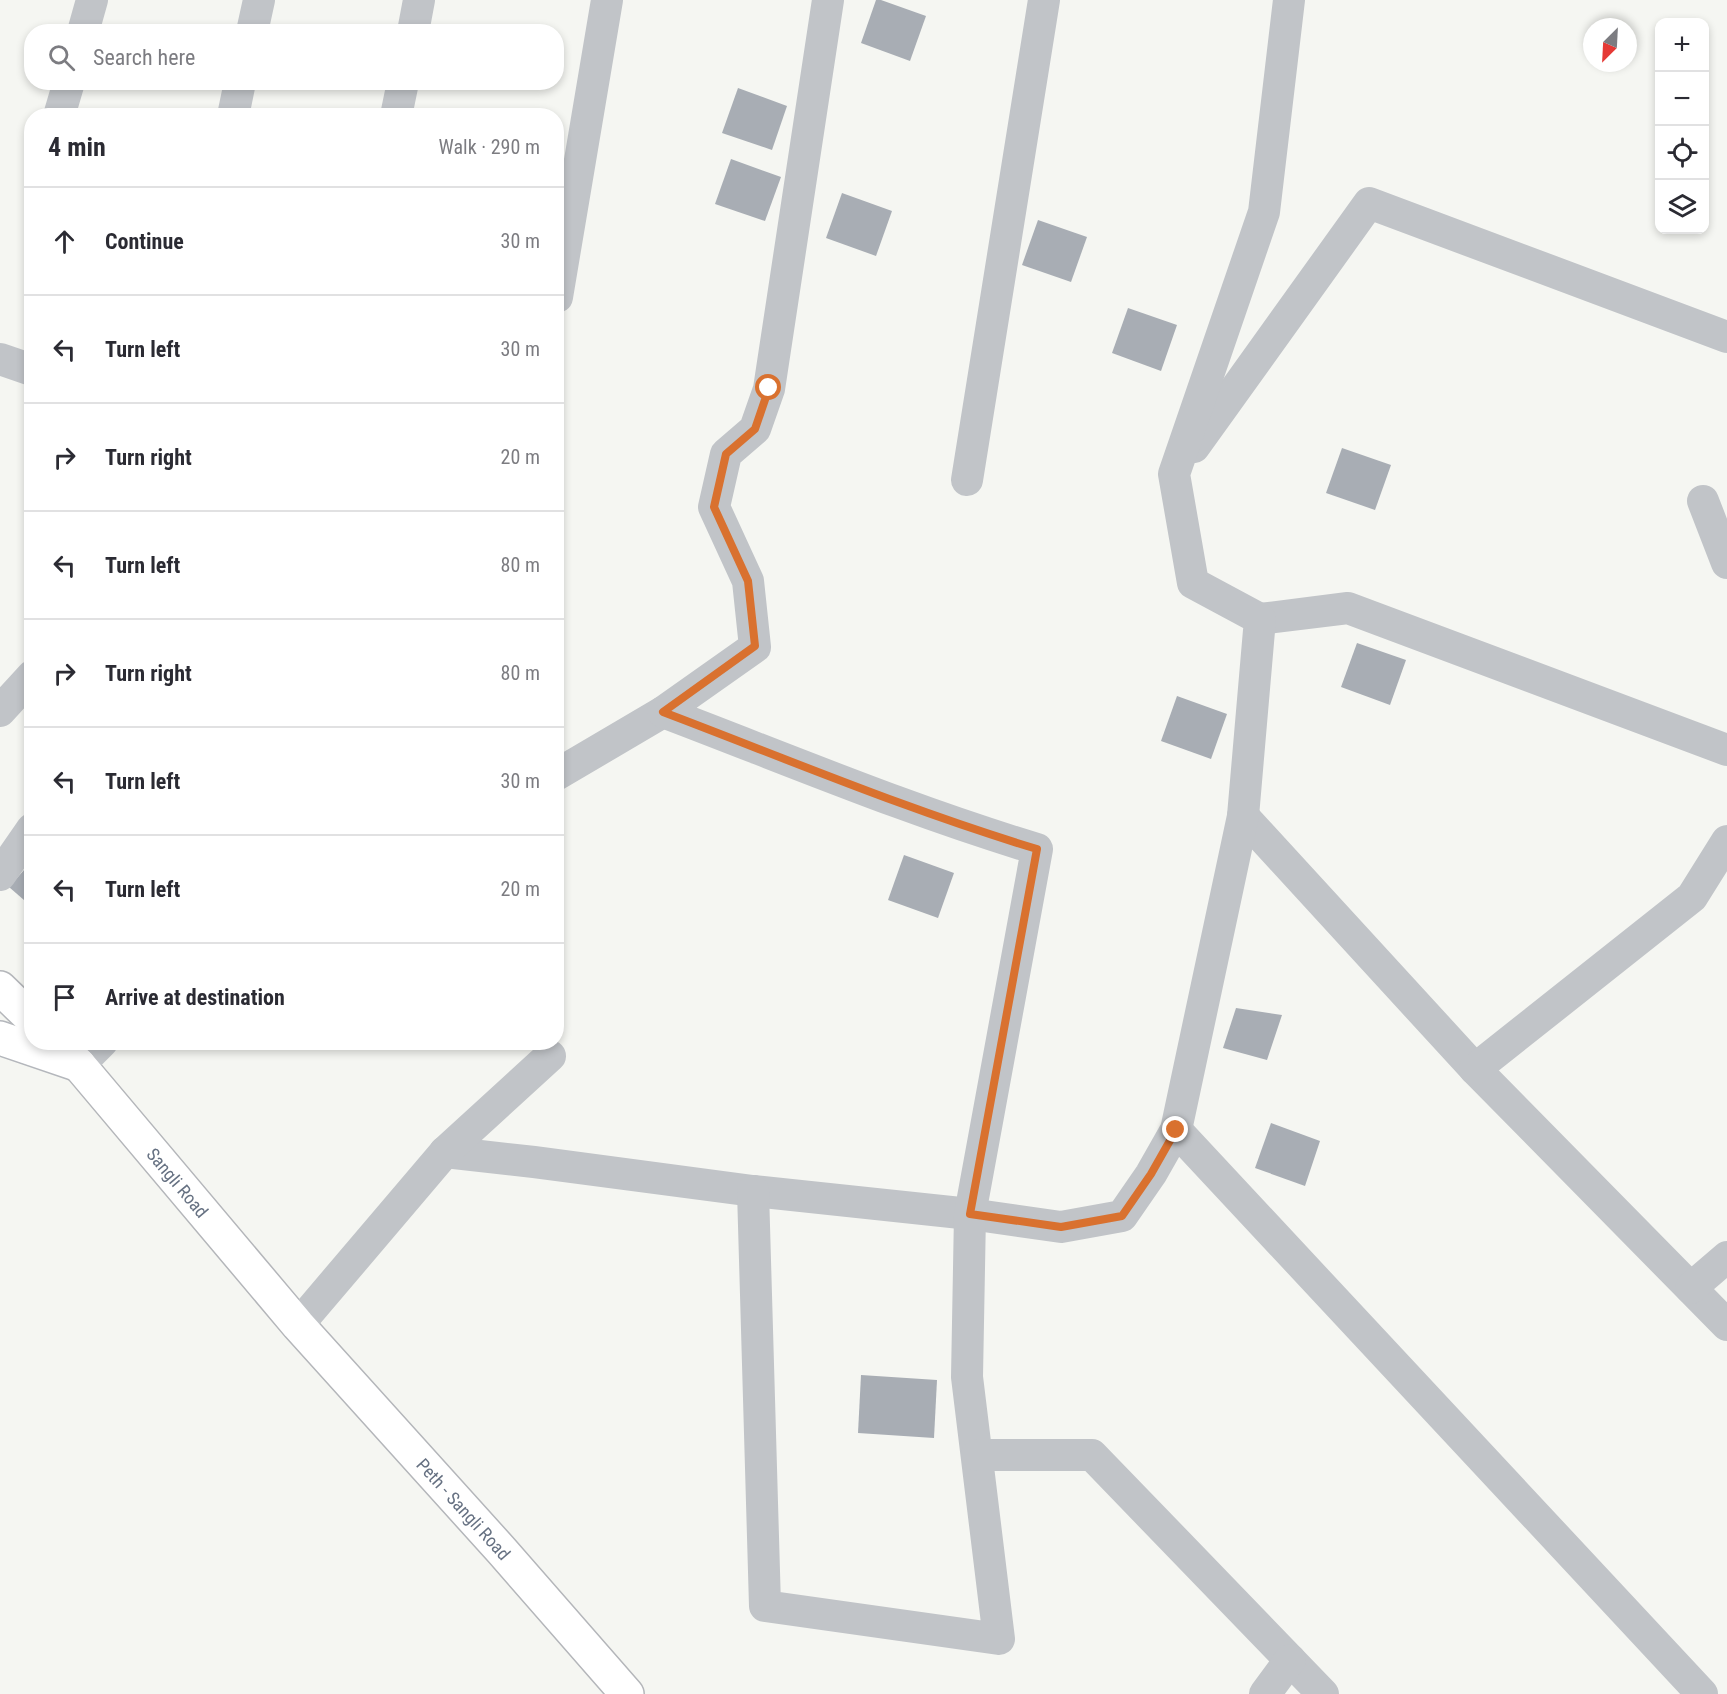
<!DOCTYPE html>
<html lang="en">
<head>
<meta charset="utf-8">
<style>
	body { margin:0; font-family:"Roboto Condensed",sans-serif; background:#f2f2f3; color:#2b2b33 }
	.controls { position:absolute; right:18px; top:18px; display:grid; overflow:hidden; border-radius:12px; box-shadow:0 3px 9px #0003 }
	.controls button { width:54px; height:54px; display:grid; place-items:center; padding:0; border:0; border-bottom:2px solid #e1e1e2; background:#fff; color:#2b2b33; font:30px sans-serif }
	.compass { position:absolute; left:1583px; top:18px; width:54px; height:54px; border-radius:50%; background:#fff; box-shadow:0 3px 9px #0003; rotate:204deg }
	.stop { position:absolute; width:18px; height:18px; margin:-14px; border:4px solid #d9712f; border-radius:50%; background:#fff }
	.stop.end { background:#d9712f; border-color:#fff; box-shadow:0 2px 6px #0008 }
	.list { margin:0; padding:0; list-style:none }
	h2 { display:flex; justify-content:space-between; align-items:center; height:78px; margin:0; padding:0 24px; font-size:26px }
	h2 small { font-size:20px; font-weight:400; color:#7c7c81 }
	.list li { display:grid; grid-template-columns:39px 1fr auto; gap:18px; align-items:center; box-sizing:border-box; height:108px; padding:0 24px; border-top:2px solid #e1e1e2 }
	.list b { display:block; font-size:22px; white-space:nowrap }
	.list em { font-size:20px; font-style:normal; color:#7c7c81 }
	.icon { flex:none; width:33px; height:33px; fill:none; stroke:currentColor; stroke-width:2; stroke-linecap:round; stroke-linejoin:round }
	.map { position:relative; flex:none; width:1727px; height:1694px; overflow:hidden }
	.search { position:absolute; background:#fff; box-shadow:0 3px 9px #0003; left:24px; top:24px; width:540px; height:66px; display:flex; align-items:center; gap:15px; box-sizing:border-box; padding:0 21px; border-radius:24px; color:#7c7c81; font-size:22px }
	.panel { position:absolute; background:#fff; box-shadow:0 3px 9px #0003; left:24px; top:108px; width:540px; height:942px; border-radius:24px }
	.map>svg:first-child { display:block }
	.building { fill:#a8adb4 }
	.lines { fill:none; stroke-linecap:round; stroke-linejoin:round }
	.secondary-casing { stroke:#b4b7bc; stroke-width:36 }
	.highway-casing { stroke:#b4b6ba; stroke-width:36 }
	.street { stroke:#c1c4c8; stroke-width:32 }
	.secondary { stroke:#fff; stroke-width:33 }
	.highway { stroke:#fff; stroke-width:33 }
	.route { stroke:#d9712f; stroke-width:8 }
	.labels { text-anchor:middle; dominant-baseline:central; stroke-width:6; stroke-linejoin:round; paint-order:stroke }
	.street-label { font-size:18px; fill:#667182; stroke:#fff }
</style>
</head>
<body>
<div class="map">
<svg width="1727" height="1694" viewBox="0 0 1727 1694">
	<rect width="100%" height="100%" fill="#f5f6f2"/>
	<!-- building -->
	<g class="building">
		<polygon points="876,0 881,0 926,16 910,61 861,43"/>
		<polygon points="738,88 787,106 772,150 722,133"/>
		<polygon points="731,159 781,177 765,221 715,204"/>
		<polygon points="842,193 892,211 876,256 826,238"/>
		<polygon points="1038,220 1087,237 1071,282 1022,265"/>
		<polygon points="1128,308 1177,325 1161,371 1112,353"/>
		<polygon points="1342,448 1391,465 1375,510 1326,493"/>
		<polygon points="1357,643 1406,660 1390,705 1341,687"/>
		<polygon points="1177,696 1227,714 1211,759 1161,741"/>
		<polygon points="904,855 954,873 938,918 888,900"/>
		<polygon points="32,861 32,907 9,887"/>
		<polygon points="1236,1008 1282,1015 1267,1060 1223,1048"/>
		<polygon points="1271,1123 1320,1141 1305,1186 1255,1168"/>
		<polygon points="861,1375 937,1380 934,1438 858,1433"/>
	</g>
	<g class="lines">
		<defs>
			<polyline id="secondary" points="0,1038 79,1065"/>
			<g id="highway">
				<polyline points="0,988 32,1019"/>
				<path id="s1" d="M 56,1042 L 79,1065 L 298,1325 L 502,1551 L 627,1694"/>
			</g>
		</defs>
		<!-- secondary casing -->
		<use href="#secondary" class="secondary-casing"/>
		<!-- highway casing -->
		<use href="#highway" class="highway-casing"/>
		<!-- street -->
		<g class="street">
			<polyline points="83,32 92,0"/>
			<polyline points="252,32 259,0"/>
			<polyline points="413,32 419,0"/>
			<polyline points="59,116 69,82"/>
			<polyline points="233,116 240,82"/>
			<polyline points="396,116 403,82"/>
			<polyline points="557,297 607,0"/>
			<polyline points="0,359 32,370"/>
			<polyline points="1194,447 1369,203 1727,337"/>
			<polyline points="967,480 1044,0"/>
			<polyline points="1703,501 1727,563"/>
			<polyline points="1260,619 1348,608 1727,750"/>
			<polyline points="0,711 32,676"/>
			<polyline points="556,775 663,712"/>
			<polyline points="1243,816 1475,1069 1727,1325"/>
			<polyline points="0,875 32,829"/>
			<polyline points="79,1065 102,1042"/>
			<polyline points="1475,1069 1692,897 1727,841"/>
			<polyline points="1176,1130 1702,1694"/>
			<polyline points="445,1152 534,1162 753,1191 970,1214 1061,1227 1122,1216 1151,1174 1176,1130 1243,816 1260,619 1193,583 1174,474 1264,212 1289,0"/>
			<path d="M 753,1191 L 765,1606 L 999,1639 L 967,1377 L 970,1214 L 1037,849 C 910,811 787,759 663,712 L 755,647 L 748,581 L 714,507 L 726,454 L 755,429 L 769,389 L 828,0"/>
			<polyline points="1691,1288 1727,1257"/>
			<polyline points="298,1325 445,1152 550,1056"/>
			<polyline points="977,1455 1092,1455 1323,1694"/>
			<polyline points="1265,1694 1290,1660"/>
		</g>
		<!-- secondary -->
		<use href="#secondary" class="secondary"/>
		<!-- highway -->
		<use href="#highway" class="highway"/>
	</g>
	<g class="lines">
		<!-- route -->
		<path class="route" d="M 769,388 L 755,429 L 726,454 L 714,507 L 748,581 L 755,646 L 663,712 C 787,759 910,811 1037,849 L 970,1214 L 1061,1227 L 1122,1216 L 1151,1174 L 1176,1130"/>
	</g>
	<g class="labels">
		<!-- street labels -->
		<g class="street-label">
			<text stroke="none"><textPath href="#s1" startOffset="186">Sangli Road</textPath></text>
			<text stroke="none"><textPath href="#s1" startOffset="620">Peth - Sangli Road</textPath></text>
		</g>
	</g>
</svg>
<div class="controls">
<button>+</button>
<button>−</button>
<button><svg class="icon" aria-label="locate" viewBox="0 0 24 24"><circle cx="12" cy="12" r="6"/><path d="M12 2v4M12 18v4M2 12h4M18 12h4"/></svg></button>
<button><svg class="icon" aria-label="layers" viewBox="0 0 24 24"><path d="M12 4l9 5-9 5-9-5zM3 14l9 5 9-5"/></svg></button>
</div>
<svg class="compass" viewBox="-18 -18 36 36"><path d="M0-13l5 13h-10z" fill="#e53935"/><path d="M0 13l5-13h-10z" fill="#7c7c81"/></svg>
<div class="stop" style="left:769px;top:388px"></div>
<div class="stop end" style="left:1176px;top:1130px"></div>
<div class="search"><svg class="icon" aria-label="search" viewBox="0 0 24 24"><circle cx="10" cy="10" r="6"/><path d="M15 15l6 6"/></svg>Search here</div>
<section class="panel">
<h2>4 min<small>Walk · 290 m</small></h2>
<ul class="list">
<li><svg class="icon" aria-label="ahead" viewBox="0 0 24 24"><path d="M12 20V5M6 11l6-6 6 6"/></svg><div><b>Continue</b></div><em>30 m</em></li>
<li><svg class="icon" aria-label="left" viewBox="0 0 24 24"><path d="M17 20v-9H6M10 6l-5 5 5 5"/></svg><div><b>Turn left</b></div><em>30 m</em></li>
<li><svg class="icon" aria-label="right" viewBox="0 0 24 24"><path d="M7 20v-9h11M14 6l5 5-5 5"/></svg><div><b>Turn right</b></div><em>20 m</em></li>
<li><svg class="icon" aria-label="left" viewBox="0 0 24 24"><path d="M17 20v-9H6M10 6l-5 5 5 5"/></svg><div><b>Turn left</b></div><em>80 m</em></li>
<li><svg class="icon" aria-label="right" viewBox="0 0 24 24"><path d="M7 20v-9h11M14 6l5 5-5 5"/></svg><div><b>Turn right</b></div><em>80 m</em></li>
<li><svg class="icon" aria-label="left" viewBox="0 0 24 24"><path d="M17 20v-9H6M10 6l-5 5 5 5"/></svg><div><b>Turn left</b></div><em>30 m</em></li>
<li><svg class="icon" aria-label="left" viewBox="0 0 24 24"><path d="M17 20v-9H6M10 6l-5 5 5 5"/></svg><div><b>Turn left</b></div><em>20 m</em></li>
<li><svg class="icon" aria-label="arrive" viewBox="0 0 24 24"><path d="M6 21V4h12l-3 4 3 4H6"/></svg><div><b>Arrive at destination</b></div></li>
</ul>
</section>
</div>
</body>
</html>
